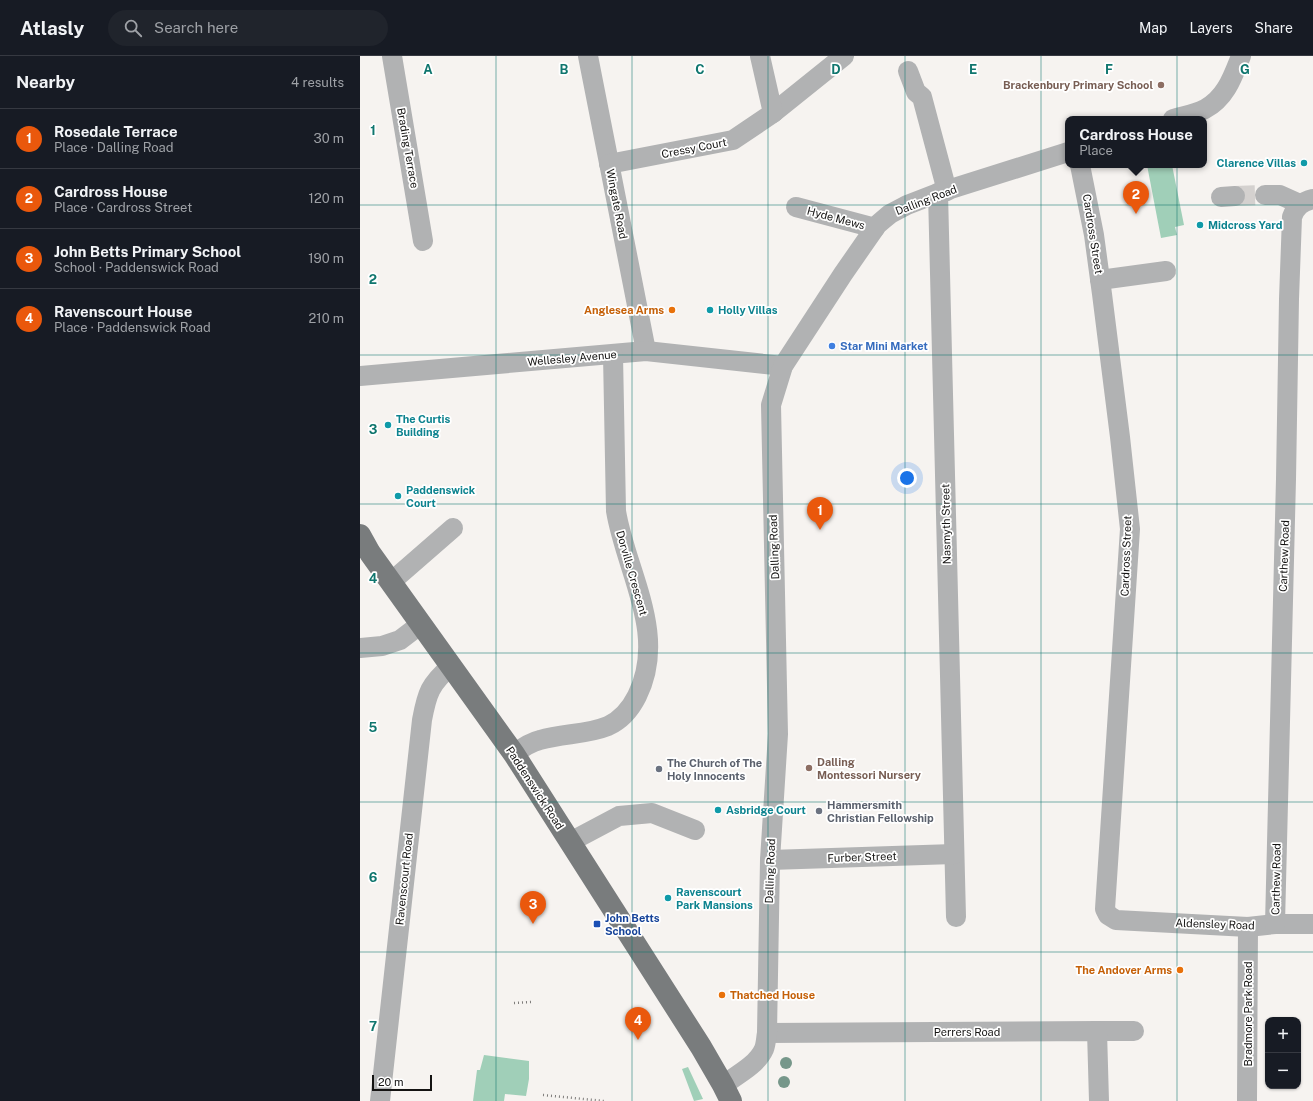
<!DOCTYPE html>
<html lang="en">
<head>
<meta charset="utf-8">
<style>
	body { margin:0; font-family:"Public Sans",sans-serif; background:#20242c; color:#f1f3f6 }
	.controls { position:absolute; right:12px; bottom:12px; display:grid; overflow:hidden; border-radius:8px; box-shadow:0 1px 3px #0004 }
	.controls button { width:36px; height:36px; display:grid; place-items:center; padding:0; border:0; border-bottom:1px solid #363941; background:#171b24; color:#f1f3f6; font:20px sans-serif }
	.scale { position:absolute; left:12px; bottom:10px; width:60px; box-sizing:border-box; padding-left:4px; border:2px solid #141312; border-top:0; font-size:11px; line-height:14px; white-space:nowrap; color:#141312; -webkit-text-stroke:3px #fff; paint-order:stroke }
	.you { position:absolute; left:547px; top:422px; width:14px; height:14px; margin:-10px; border:3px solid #fff; border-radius:50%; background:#1a73e8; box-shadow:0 0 0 6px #1a73e833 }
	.badge { display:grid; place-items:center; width:26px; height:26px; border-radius:50%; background:#ea580c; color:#fff; font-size:13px; font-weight:700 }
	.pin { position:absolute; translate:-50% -33px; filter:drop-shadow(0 1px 2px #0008) }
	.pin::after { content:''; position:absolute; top:21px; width:14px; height:12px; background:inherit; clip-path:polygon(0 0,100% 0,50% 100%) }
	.popup { position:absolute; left:705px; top:60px; width:142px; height:52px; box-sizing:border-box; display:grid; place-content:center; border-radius:8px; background:#171b24; filter:drop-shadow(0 1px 3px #0005); font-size:13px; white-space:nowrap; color:#9ea1a6 }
	.popup b { font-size:15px; color:#f1f3f6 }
	.popup::after { content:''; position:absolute; left:50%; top:100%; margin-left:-8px; border:8px solid transparent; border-top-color:#171b24 }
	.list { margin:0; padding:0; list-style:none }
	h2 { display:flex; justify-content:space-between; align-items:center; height:52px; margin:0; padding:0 16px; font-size:17px }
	h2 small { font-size:13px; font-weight:400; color:#9ea1a6 }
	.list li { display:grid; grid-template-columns:26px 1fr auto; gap:12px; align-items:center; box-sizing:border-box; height:60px; padding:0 16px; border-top:1px solid #363941 }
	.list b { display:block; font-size:15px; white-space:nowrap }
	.list p { margin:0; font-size:13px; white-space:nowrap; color:#9ea1a6 }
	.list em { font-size:13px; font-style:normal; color:#9ea1a6 }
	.icon { flex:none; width:22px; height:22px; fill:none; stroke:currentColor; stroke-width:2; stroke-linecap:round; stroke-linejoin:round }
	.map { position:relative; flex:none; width:953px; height:1045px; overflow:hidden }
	header { display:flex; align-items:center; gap:24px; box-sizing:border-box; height:56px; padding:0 20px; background:#171b24; border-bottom:1px solid #363941 }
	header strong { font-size:19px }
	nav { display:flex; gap:22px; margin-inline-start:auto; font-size:14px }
	.search { width:280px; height:36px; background:#20242c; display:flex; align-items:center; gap:10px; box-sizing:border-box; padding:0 14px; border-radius:22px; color:#9ea1a6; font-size:15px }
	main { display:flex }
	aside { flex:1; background:#171b24 }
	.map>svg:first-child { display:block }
	.green { fill:#a0cfb8 }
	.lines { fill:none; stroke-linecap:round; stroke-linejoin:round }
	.minor-tunnel { stroke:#d4d1cf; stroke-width:20; stroke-dasharray:20 10; stroke-linecap:butt }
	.path { stroke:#7d7b79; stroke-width:2.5; stroke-dasharray:1 3; stroke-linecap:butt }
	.minor { stroke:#b1b2b3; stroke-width:20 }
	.major { stroke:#797c7d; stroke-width:22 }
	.tree { fill:#76978a }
	.grid { fill:none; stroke:#0f766e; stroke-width:1; stroke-opacity:0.55 }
	.education-dot { fill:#8d6e63; stroke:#fff; stroke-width:1.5 }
	.culture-dot { fill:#0f9aa8; stroke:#fff; stroke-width:1.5 }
	.food-dot { fill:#e8710a; stroke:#fff; stroke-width:1.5 }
	.shop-dot { fill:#3f7fe0; stroke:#fff; stroke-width:1.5 }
	.worship-dot { fill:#6b7280; stroke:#fff; stroke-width:1.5 }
	.transit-dot { fill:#1a4fb4; stroke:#fff; stroke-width:1.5 }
	.labels { text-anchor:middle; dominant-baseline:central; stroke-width:3.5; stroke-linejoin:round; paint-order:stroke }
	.education-label { font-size:11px; font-weight:bold; fill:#785e54; stroke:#fff; text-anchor:end }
	.street-label { font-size:11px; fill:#141312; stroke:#fff }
	.culture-label { font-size:11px; font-weight:bold; fill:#0d838f; stroke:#fff; text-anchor:start }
	.food-label { font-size:11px; font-weight:bold; fill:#c56008; stroke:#fff; text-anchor:end }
	.shop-label { font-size:11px; font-weight:bold; fill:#366cbe; stroke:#fff; text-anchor:start }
	.worship-label { font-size:11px; font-weight:bold; fill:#5b616d; stroke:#fff; text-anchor:start }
	.transit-label { font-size:11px; font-weight:bold; fill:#164399; stroke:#fff; text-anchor:start }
	.grid-label { font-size:13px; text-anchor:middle; font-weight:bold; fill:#0f766e; stroke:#fff; stroke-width:3.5; stroke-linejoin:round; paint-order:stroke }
</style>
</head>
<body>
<header>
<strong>Atlasly</strong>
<div class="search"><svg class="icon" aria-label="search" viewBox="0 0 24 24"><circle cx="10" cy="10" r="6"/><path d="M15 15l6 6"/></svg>Search here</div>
<nav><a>Map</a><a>Layers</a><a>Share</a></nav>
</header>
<main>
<aside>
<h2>Nearby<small>4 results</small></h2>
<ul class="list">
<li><span class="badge">1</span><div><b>Rosedale Terrace</b><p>Place · Dalling Road</p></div><em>30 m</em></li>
<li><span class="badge">2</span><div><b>Cardross House</b><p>Place · Cardross Street</p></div><em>120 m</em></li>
<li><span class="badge">3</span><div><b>John Betts Primary School</b><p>School · Paddenswick Road</p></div><em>190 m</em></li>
<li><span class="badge">4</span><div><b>Ravenscourt House</b><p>Place · Paddenswick Road</p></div><em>210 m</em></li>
</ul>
</aside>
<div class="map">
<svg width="953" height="1045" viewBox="0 0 953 1045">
	<rect width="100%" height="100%" fill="#f6f3f0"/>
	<!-- green -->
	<g class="green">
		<polygon points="787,109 812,109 824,169 815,171 817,179 801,182"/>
		<polygon points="124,999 169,1005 169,1023 166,1040 145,1038 144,1045 113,1045 117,1014 120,1014"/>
		<polygon points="328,1011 343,1043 334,1045 322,1013"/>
	</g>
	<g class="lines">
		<!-- minor-tunnel -->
		<polyline class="minor-tunnel" points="875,140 905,139"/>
		<!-- path -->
		<g class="path">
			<polyline points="154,947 171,946"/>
			<polyline points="183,1039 244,1045"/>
		</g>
		<!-- minor -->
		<g class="minor">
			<polyline points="32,0 63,185"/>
			<polyline points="228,0 286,295"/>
			<polyline points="548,15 556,36 562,41 587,135"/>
			<polyline points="413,57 484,0"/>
			<path d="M 813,63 C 823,60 836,58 845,53 C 866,42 873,20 881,0"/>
			<polyline points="249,108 373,84 413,57 400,0"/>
			<polyline points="720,109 734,179 742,238 760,381 770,473 745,853 748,859 756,864 888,871 915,868 953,868"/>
			<polyline points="578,137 596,861"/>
			<polyline points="905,139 920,139 940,148"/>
			<polyline points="861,141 875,140"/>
			<polyline points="436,151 515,172"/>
			<polyline points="740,224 806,215"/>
			<polyline points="0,320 286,295 423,310"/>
			<polyline points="31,526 93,472"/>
			<polyline points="0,592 22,590 40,584 61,568"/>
			<path d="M 154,698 C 162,692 171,686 180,684 C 203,677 226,679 248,670 C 261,664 271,652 277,640 C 308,578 266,516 256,455 L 253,299"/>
			<polyline points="210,786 259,760 292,757 335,774"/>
			<polyline points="410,804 594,798"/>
			<path d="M 915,868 L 926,423 L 929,243 L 932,161 C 936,150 942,146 953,143"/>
			<polyline points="737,975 774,975"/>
			<polyline points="407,977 737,975 739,1045"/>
			<path d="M 363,1029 C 377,1019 397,1009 404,993 C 406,988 406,982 407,977 L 410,804 L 418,678 L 411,349 L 423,310 L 483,218 L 517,169 L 524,163 L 530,158 L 547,149 L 578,137 L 708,96"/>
			<path d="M 20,1045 L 62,664 C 67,637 70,628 91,610"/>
			<polyline points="887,1045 888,871"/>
		</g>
		<!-- major -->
		<polyline class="major" points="0,479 10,497 154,698 341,991 363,1029 371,1045"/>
	</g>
	<!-- trees -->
	<g class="tree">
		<circle cx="426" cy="1007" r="6"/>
		<circle cx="424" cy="1026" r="6"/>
	</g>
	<!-- grid -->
	<path class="grid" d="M 136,0 L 136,1045M 272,0 L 272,1045M 408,0 L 408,1045M 545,0 L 545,1045M 681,0 L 681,1045M 817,0 L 817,1045M 0,149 L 953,149M 0,299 L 953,299M 0,448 L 953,448M 0,597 L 953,597M 0,746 L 953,746M 0,896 L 953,896"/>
	<!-- markers -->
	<g class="education-dot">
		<circle cx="801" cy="29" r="4"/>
		<circle cx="449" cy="712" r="4"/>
	</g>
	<g class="culture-dot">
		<circle cx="944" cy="107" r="4"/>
		<circle cx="840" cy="169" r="4"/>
		<circle cx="350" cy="254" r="4"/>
		<circle cx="28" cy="369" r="4"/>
		<circle cx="38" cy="440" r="4"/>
		<circle cx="358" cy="754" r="4"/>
		<circle cx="308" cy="842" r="4"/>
	</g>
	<g class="food-dot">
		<circle cx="312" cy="254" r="4"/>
		<circle cx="820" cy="914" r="4"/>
		<circle cx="362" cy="939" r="4"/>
	</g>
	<circle class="shop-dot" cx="472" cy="290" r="4"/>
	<g class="worship-dot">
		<circle cx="299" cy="713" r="4"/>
		<circle cx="459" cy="755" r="4"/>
	</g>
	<rect class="transit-dot" x="233" y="864" width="8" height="8" rx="2"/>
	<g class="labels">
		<!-- education labels -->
		<g class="education-label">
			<text x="793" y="29">Brackenbury Primary School</text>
			<text x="457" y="706" text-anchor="start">Dalling<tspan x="457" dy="13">Montessori Nursery</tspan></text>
		</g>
		<!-- street labels -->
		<g class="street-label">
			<text transform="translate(48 92) rotate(80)">Brading Terrace</text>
			<text transform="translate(334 92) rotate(-11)">Cressy Court</text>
			<text transform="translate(566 144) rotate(-21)">Dalling Road</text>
			<text transform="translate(257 148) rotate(79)">Wingate Road</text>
			<text transform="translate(476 162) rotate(15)">Hyde Mews</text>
			<text transform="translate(733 178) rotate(81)">Cardross Street</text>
			<text transform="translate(212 302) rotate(-5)">Wellesley Avenue</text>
			<text transform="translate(586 468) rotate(-91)">Nasmyth Street</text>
			<text transform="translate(414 491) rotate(-92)">Dalling Road</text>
			<text transform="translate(766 500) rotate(-88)">Cardross Street</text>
			<text transform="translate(924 500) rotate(-88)">Carthew Road</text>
			<text transform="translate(272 517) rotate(74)">Dorville Crescent</text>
			<text transform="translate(175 732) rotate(57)">Paddenswick Road</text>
			<text transform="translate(502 801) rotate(-2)">Furber Street</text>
			<text transform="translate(410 815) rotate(-88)">Dalling Road</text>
			<text transform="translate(44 823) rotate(-84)">Ravenscourt Road</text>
			<text transform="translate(916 823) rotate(-89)">Carthew Road</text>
			<text transform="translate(855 868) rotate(2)">Aldensley Road</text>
			<text transform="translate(888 958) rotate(-90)">Bradmore Park Road</text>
			<text x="607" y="976">Perrers Road</text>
		</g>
		<!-- culture labels -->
		<g class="culture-label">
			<text x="936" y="107" text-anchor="end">Clarence Villas</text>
			<text x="848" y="169">Midcross Yard</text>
			<text x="358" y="254">Holly Villas</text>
			<text x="36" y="363">The Curtis<tspan x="36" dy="13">Building</tspan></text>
			<text x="46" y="434">Paddenswick<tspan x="46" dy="13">Court</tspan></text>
			<text x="366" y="754">Asbridge Court</text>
			<text x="316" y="836">Ravenscourt<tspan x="316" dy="13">Park Mansions</tspan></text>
		</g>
		<!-- food labels -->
		<g class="food-label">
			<text x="304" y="254">Anglesea Arms</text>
			<text x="812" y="914">The Andover Arms</text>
			<text x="370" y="939" text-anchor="start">Thatched House</text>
		</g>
		<!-- shop labels -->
		<g class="shop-label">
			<text x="480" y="290">Star Mini Market</text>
		</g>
		<!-- worship labels -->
		<g class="worship-label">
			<text x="307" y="707">The Church of The<tspan x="307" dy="13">Holy Innocents</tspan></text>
			<text x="467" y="749">Hammersmith<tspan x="467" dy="13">Christian Fellowship</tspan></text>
		</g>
		<!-- transit labels -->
		<g class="transit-label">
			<text x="245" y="862">John Betts<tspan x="245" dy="13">School</tspan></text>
		</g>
	</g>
	<g class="grid-label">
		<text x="68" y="18">A</text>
		<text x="204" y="18">B</text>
		<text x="340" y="18">C</text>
		<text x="476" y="18">D</text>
		<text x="613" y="18">E</text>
		<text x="749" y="18">F</text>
		<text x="885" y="18">G</text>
		<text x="13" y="79">1</text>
		<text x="13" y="228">2</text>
		<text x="13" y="378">3</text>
		<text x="13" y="527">4</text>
		<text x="13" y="676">5</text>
		<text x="13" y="826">6</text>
		<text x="13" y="975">7</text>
	</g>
</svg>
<div class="controls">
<button>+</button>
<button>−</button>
</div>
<div class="scale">20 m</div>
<div class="you"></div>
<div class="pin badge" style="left:460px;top:474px">1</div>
<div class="pin badge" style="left:776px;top:158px">2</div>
<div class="popup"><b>Cardross House</b>Place</div>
<div class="pin badge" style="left:173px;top:868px">3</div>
<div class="pin badge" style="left:278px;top:984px">4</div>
</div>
</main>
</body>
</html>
